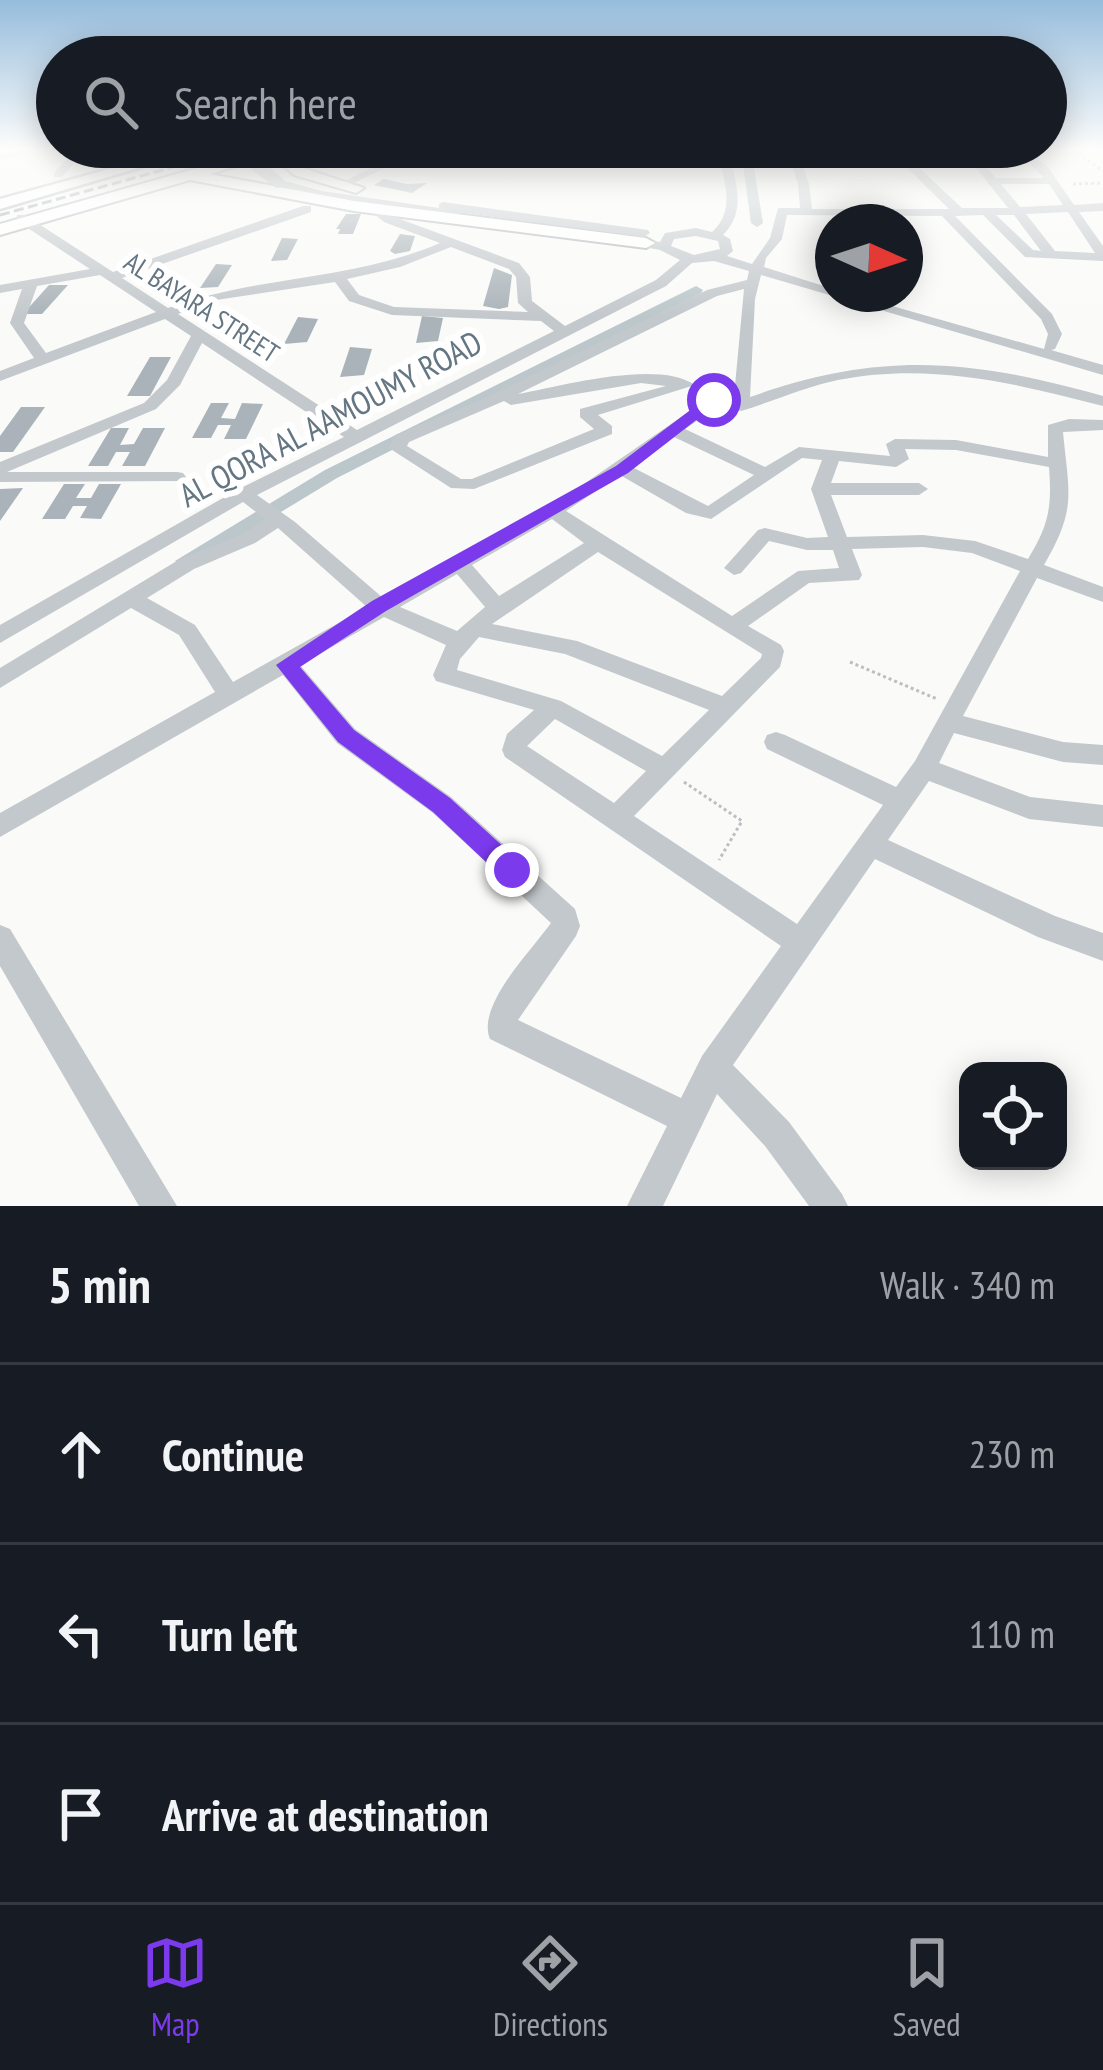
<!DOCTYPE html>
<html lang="en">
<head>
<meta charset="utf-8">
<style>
	body { margin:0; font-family:"PT Sans Narrow",sans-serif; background:#242831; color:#f1f3f6 }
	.controls { position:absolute; right:36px; bottom:36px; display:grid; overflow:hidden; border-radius:24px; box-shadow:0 6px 30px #0003 }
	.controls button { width:108px; height:108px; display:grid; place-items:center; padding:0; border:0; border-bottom:3px solid #363941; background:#171b24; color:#f1f3f6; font:60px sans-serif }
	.compass { position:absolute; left:815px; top:204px; width:108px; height:108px; border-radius:50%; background:#171b24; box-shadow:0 6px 30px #0003; rotate:93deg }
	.stop { position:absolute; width:36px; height:36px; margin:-27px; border:9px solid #7c3aed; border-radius:50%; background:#fff }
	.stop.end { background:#7c3aed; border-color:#fff; box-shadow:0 3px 12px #0008 }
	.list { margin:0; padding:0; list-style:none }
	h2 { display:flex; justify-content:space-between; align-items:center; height:156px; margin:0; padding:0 48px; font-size:51px }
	h2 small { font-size:39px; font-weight:400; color:#9ea1a6 }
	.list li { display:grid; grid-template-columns:78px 1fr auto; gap:36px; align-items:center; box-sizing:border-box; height:180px; padding:0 48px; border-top:3px solid #363941 }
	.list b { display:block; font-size:45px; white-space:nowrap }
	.list em { font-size:39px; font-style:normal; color:#9ea1a6 }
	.icon { flex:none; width:66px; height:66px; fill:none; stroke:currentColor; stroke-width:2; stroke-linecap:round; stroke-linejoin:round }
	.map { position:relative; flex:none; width:1103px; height:1206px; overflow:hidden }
	.search { position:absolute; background:#171b24; box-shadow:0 6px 30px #0003; left:36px; right:36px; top:36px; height:132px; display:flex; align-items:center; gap:30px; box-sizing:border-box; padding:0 42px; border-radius:66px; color:#9ea1a6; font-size:45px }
	.sheet { height:696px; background:#171b24 }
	nav { display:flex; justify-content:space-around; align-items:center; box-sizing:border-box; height:168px; border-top:3px solid #363941; background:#171b24; font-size:33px; color:#9ea1a6 }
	nav a { display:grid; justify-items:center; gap:6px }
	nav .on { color:#7c3aed }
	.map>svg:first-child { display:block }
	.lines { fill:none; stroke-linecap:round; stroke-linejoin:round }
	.canal { fill:#bbc7cb; fill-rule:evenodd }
	.building { fill:#aab3b9 }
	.major-casing { stroke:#b5babe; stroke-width:5 }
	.highway-casing { stroke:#b4b9bd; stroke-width:4 }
	.path { stroke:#bbbfc2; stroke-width:3; stroke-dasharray:3 3; stroke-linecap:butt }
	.minor { fill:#c3c8cc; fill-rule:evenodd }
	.major { fill:#fff; fill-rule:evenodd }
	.highway { fill:#fff; fill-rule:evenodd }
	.rail { stroke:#a2aab0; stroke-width:3; stroke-dasharray:10 4.5; stroke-linecap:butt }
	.minor-bridge { stroke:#c3c8cc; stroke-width:12 }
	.route { fill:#7c3aed }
	.labels { text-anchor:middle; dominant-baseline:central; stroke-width:12; stroke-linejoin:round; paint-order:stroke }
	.far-street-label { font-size:27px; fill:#657683; stroke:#fff }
	.street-label { font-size:33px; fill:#657683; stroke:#fff }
</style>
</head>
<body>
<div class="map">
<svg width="1103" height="1206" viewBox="0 0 1103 1206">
	<rect width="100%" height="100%" fill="#fafaf8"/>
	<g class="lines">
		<!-- canal -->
		<g class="canal">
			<polygon points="741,150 751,150 763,223 757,227 751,223"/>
			<polygon points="696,286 703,290 701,293 337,478 192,566 185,568 175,561 325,470"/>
		</g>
	</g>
	<!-- building -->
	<g class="building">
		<polygon points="799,150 852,150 853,152 804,159"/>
		<polygon points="384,179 407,184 427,183 412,193 374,185"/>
		<polygon points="346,214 361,214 353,234 338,234 340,229 336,229"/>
		<polygon points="400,234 415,236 410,251 395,254 390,251"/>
		<polygon points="282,238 298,239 287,260 271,261"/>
		<polygon points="216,264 232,265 218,287 200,288"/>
		<polygon points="494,268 512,275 508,307 499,309 483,306"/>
		<polygon points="49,285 68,285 42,314 23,314"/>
		<polygon points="422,316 443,318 438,341 416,343"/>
		<polygon points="298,317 318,319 307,342 284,344"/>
		<polygon points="350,347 372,349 364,375 340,377"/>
		<polygon points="150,357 171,357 150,396 127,396"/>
		<polygon points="211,403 229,403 221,418 235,419 242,403 263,404 246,439 224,439 231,425 218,425 211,438 192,438"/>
		<polygon points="21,407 45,407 13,452 0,452 0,436"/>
		<polygon points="111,428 129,428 120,445 134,444 143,428 165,428 145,466 122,466 130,452 116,452 108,466 88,466"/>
		<polygon points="64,484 85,484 76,498 91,498 99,484 121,484 101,519 80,518 87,506 73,506 65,519 42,519"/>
		<polygon points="23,488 0,521 0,489"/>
	</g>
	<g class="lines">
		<defs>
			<polygon id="major" points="179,150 199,150 0,209 0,199"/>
			<polygon id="highway" points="261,150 287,150 288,157 306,169 364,188 356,193 294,175 272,156 210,174 354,201 646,238 655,243 646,248 354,211 190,180 0,235 0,224"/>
		</defs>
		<!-- major casing -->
		<use href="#major" class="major-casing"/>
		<!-- highway casing -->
		<use href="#highway" class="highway-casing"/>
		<!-- path -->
		<g class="path">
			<polyline points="1073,150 1103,171"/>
			<polyline points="1073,184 1103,183"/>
			<polyline points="850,662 937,699"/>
			<polyline points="684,782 742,821 719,860"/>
		</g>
		<!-- minor -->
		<g class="minor">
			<polygon points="23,150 42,150 0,160 0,154"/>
			<polygon points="75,150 85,150 62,177 54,177 54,173"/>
			<polygon points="129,150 139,150 129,160 124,157"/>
			<polygon points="409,150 421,150 346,187 336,185"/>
			<polygon points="625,150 639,150 647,154 642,157"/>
			<path d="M 718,150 L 728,150 C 735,180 748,210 723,235 L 730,239 L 733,251 L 727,256 L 752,264 L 770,238 L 778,208 L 800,208 L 798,184 L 787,150 L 797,150 L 809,184 L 812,209 L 949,209 L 889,150 L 900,150 L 962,208 L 1008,208 L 962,150 L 972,150 L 996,178 L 1044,178 L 1016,150 L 1027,150 L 1048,167 L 1074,205 L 1103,203 L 1103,211 L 1079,212 L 1103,246 L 1103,261 L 1025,257 L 983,215 L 955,216 L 1052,314 L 1062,334 L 1055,349 L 1051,350 L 1103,365 L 1103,375 L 761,275 L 755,299 L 750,397 C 881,350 971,359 1103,396 L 1103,406 C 1014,383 930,362 838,380 C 805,387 774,401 741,411 L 723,403 L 685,429 L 765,467 L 799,447 L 890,456 L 886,444 L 895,439 L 956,440 L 1048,457 L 1048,425 L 1069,419 L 1103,420 L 1103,430 L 1063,432 C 1069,495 1077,508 1044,565 L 1103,587 L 1103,602 L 1037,578 L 963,716 L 1063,742 L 1103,745 L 1103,765 L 1063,762 L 954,733 L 939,763 L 1030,797 L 1103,805 L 1103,827 L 1029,819 L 929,781 L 888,840 L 1055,916 L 1103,933 L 1103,961 L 1038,937 L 875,859 L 733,1065 L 789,1122 L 842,1194 L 848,1206 L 809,1206 L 765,1146 L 717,1094 L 663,1206 L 627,1206 L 667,1126 L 490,1039 C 476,1006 531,951 551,923 L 433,813 L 337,743 L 283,675 L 0,837 L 0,813 L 215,692 L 179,635 L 131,608 L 0,688 L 0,668 L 180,559 L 241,535 L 265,519 L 243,502 L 0,643 L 0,625 L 237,490 L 344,437 L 202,343 L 180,385 L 156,409 L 7,472 L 177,472 L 183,473 L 186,477 L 183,481 L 0,482 L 0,462 L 144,403 L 167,380 L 191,336 L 165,319 L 0,381 L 0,371 L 34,358 L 10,323 L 22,289 L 0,293 L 0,285 L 90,269 L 17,221 L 17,215 L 25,215 L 113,272 L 303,206 L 311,206 L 311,212 L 122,278 L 168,308 C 258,275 352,281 440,243 L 384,222 L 368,209 L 374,205 L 321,197 L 274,184 L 272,182 L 278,179 L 322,191 L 439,208 L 439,204 L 443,202 L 648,230 L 650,233 L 644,237 L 458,212 L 458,217 L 454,218 L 374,205 L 392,216 L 519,263 L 530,277 L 532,301 L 565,326 L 656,280 L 680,260 L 660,250 L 623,243 L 623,237 L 660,242 L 665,233 L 696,228 L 712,232 C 737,210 723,179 718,150 ZM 1001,184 L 1049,184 L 1063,205 L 1020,207 ZM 1068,212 L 1095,253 L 1055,251 L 1026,214 ZM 787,215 L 942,216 L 1041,319 L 1048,334 L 1044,349 L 850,294 L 833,294 L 833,289 L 764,267 L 766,258 L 782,239 ZM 996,215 L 1014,215 L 1041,251 L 1033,250 ZM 696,236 L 718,241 L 720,249 L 694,255 L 671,246 L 674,239 ZM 451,247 L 509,269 L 516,277 L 518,303 L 528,312 L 394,307 L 359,295 L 347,279 L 400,267 ZM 714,261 L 749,271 L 747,280 L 707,290 L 481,400 L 395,435 L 389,448 L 451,488 L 474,489 L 612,434 L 612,426 L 598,415 L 695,385 C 658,359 562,386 518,394 L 717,296 L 744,289 L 734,396 L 716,393 L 578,488 L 383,598 L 295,522 L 257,495 L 666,286 L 692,263 ZM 100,275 L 156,312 L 46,353 L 24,323 L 37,286 ZM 335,282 L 349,301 L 392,315 L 541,321 L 554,331 L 357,430 L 178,314 L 216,300 ZM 641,383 L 666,386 L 580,409 L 580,417 L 594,429 L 472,479 L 461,479 L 407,446 L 409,442 L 504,401 L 511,405 ZM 674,437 L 754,475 L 708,506 L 632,467 ZM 905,449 L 956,450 L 1049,467 C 1052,508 1049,524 1028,559 L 975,541 L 923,535 L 847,537 L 831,495 L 919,495 L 928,489 L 919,483 L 831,483 L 839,461 L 896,467 L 909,459 ZM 802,458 L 822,460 L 811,489 L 828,537 L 807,538 L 765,528 L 758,530 L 724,568 L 734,575 L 741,573 L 769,541 L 807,550 L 833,550 L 839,568 L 798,571 L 732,616 L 566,511 L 620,475 L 686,513 L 711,519 ZM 552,519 L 584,543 L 499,596 L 472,565 ZM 278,528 L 367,607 L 233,682 L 195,625 L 147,598 L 194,569 L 255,543 ZM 923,547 L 972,553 L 1020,571 L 915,761 L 896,787 L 785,735 L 776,732 L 767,735 L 764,742 L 767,749 L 883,805 L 797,924 L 634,816 L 780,667 L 784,651 L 781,645 L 748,626 L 809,583 L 859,580 L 862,575 L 852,549 ZM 598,552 L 762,654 L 761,658 L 722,696 L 577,641 L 492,624 ZM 457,574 L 485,607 L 457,631 L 400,607 ZM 384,617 L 446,645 L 433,675 L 436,681 L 534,710 L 507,734 L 502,750 L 505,757 L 781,946 L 702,1056 L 681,1098 L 518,1020 L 576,936 L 580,926 L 575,909 L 451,797 L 355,729 L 300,665 ZM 479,637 L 565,654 L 709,710 L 662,756 L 561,701 L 457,670 L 460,659 ZM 555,719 L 646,771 L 614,803 L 527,746 Z"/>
			<polygon points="0,925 10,929 177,1206 139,1206 0,966"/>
		</g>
		<!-- major -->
		<use href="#major" class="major"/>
		<!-- highway -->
		<use href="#highway" class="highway"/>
		<!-- rail -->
		<polyline class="rail" points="0,215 235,150"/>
		<!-- minor-bridge -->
		<polyline class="minor-bridge" points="253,150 257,166 278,182"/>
	</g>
	<!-- sky -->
	<linearGradient id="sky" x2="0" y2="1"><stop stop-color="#96bcdc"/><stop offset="0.47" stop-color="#fdfdfc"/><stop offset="1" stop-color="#fdfdfc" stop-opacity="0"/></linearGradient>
	<rect width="1103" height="318" fill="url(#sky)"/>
	<!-- route -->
	<polygon class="route" points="709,396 722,400 628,473 386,611 300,667 354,730 450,798 520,862 524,870 520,878 503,878 433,812 338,742 276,665 372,601 616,466"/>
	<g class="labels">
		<!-- far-street labels -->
		<g class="far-street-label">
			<text transform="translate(202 307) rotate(33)">AL BAYARA STREET</text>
		</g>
		<!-- street labels -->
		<g class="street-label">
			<text transform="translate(330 418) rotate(-28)">AL QORA AL AAMOUMY ROAD</text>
		</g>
	</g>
</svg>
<div class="controls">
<button><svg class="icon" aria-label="locate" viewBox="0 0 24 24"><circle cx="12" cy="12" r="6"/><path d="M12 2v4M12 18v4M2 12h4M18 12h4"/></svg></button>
</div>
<svg class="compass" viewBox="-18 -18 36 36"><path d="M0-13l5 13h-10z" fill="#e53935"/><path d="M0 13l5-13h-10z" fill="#9ea1a6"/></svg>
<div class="stop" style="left:714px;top:400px"></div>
<div class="stop end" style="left:512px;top:870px"></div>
<div class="search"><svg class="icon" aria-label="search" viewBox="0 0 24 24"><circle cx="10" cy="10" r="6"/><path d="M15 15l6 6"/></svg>Search here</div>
</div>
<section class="sheet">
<h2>5 min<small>Walk · 340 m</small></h2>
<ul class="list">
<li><svg class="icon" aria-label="ahead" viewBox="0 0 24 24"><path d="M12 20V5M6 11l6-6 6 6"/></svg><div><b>Continue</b></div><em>230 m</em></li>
<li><svg class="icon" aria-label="left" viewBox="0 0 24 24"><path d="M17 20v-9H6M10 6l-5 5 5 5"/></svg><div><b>Turn left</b></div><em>110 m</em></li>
<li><svg class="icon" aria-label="arrive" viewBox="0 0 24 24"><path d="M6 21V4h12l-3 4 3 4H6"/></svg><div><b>Arrive at destination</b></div></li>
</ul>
</section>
<nav>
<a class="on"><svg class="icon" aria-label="map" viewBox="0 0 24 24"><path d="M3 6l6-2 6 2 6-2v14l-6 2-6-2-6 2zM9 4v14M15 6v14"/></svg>Map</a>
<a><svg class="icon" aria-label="directions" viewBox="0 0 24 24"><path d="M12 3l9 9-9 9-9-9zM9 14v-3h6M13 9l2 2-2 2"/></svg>Directions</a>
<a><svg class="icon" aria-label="saved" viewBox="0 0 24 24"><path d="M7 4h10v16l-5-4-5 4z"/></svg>Saved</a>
</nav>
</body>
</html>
